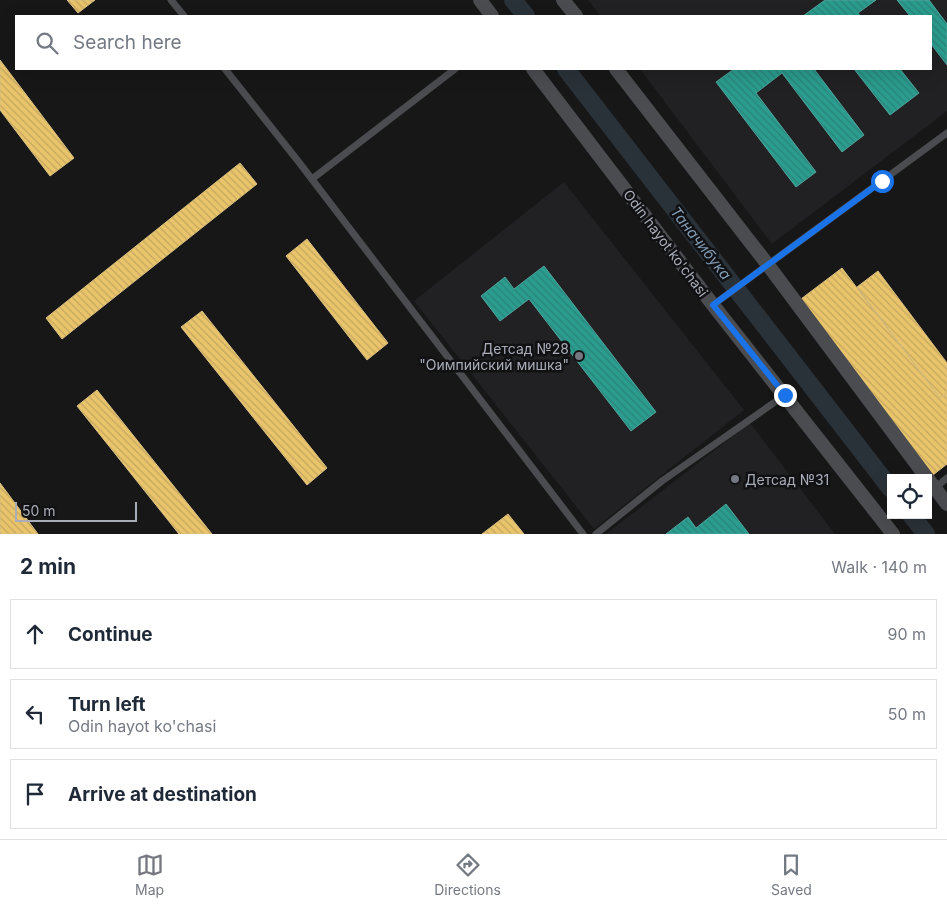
<!DOCTYPE html>
<html lang="en">
<head>
<meta charset="utf-8">
<style>
	body { margin:0; font-family:Inter,sans-serif; background:#f2f2f3; color:#1f2937 }
	.controls { position:absolute; right:15px; bottom:15px; display:grid; overflow:hidden; border-radius:0px; box-shadow:0 5px 20px #0002 }
	.controls button { width:45px; height:45px; display:grid; place-items:center; padding:0; border:0; border-bottom:1px solid #e0e1e3; background:#fff; color:#1f2937; font:25px sans-serif }
	.scale { position:absolute; left:15px; bottom:12px; width:122px; box-sizing:border-box; padding-left:5px; border:2px solid #a8adb8; border-top:0; font-size:14px; line-height:18px; white-space:nowrap; color:#a8adb8; -webkit-text-stroke:4px #111113; paint-order:stroke }
	.stop { position:absolute; width:15px; height:15px; margin:-11px; border:4px solid #1a73e8; border-radius:50%; background:#fff }
	.stop.end { background:#1a73e8; border-color:#fff; box-shadow:0 1px 5px #0008 }
	.list { margin:0; padding:0; list-style:none }
	h2 { display:flex; justify-content:space-between; align-items:center; height:65px; margin:0; padding:0 20px; font-size:21px }
	h2 small { font-size:16px; font-weight:400; color:#747a83 }
	.list li { display:grid; grid-template-columns:32px 1fr auto; gap:15px; align-items:center; box-sizing:border-box; height:70px; margin:0 10px 10px; padding:0 10px; border:1px solid #e0e1e3; border-radius:0px }
	.list b { display:block; font-size:19px; white-space:nowrap }
	.list p { margin:0; font-size:16px; white-space:nowrap; color:#747a83 }
	.list em { font-size:16px; font-style:normal; color:#747a83 }
	.icon { flex:none; width:28px; height:28px; fill:none; stroke:currentColor; stroke-width:2; stroke-linecap:round; stroke-linejoin:round }
	.map { position:relative; flex:none; width:947px; height:534px; overflow:hidden }
	.search { position:absolute; background:#fff; box-shadow:0 5px 20px #0002; left:15px; right:15px; top:15px; height:55px; display:flex; align-items:center; gap:12px; box-sizing:border-box; padding:0 18px; border-radius:0px; color:#747a83; font-size:19px }
	.sheet { height:305px; background:#fff }
	nav { display:flex; justify-content:space-around; align-items:center; box-sizing:border-box; height:70px; border-top:1px solid #e0e1e3; background:#fff; font-size:14px; color:#747a83 }
	nav a { display:grid; justify-items:center; gap:2px }
	nav .on { color:#757880 }
	.map>svg:first-child { display:block }
	.built { fill:#212123 }
	.homes { fill:url(#homes-back-hatch); stroke:#d6bd81 }
	.schools { fill:url(#schools-back-hatch); stroke:#50a29b }
	.lines { fill:none; stroke-linecap:round; stroke-linejoin:round }
	.canal { stroke:#2a3239; stroke-width:18 }
	.service { stroke:#4b4c50; stroke-width:7 }
	.minor { stroke:#4b4c50; stroke-width:14 }
	.route { stroke:#1a73e8; stroke-width:6 }
	.poi-dot { fill:#757880; stroke:#111113; stroke-width:2 }
	.labels { text-anchor:middle; dominant-baseline:central; stroke-width:5; stroke-linejoin:round; paint-order:stroke }
	.street-label { font-size:14px; fill:#a8adb8; stroke:#111113 }
	.poi-label { font-size:14px; fill:#a8adb8; stroke:#111113; text-anchor:end }
	.water-label { font-size:15px; font-style:italic; fill:#7f9bb3; stroke:#111113 }
</style>
</head>
<body>
<div class="map">
<svg width="947" height="534" viewBox="0 0 947 534">
	<defs>
		<pattern id="homes-back-hatch" width="6" height="6" patternUnits="userSpaceOnUse" patternTransform="scale(1.25)"><rect width="6" height="6" fill="#e9c46a"/><path d="M-1 5l2 2M0 0l6 6M5-1l2 2" fill="none" stroke="#c4a760"/></pattern>
		<pattern id="schools-back-hatch" width="6" height="6" patternUnits="userSpaceOnUse" patternTransform="scale(1.25)"><rect width="6" height="6" fill="#2a9d8f"/><path d="M-1 5l2 2M0 0l6 6M5-1l2 2" fill="none" stroke="#2c8379"/></pattern>
	</defs>
	<rect width="100%" height="100%" fill="#171717"/>
	<!-- built -->
	<g class="built">
		<polygon points="588,0 947,0 947,111 772,244 640,69 931,69 931,16 601,16"/>
		<polygon points="564,182 744,410 594,529 414,301"/>
		<polygon points="750,423 835,534 606,534"/>
	</g>
	<!-- homes -->
	<g class="homes">
		<polygon points="67,0 95,0 78,13"/>
		<polygon points="0,60 74,158 50,176 0,110"/>
		<polygon points="240,163 257,184 62,339 46,318"/>
		<polygon points="307,239 388,343 367,360 286,256"/>
		<polygon points="842,268 940,398 947,393 947,464 933,475 801,299"/>
		<polygon points="878,271 947,363 947,393 940,398 857,287"/>
		<polygon points="202,311 327,468 307,485 181,327"/>
		<polygon points="97,390 212,534 179,534 77,406"/>
		<polygon points="0,483 38,534 0,534"/>
		<polygon points="508,514 524,534 482,534"/>
	</g>
	<!-- schools -->
	<g class="schools">
		<polygon points="825,0 876,0 858,13 860,16 803,16"/>
		<polygon points="897,0 929,0 947,24 947,65 931,44 931,16 910,16"/>
		<polygon points="734,69 814,69 864,135 842,152 782,73 756,93 816,172 796,187 716,82"/>
		<polygon points="854,69 900,69 919,93 890,115"/>
		<polygon points="544,266 656,412 631,431 529,299 500,321 481,296 505,277 514,289"/>
		<polygon points="726,504 749,534 666,534 688,517 696,528"/>
	</g>
	<g class="lines">
		<!-- canal -->
		<g class="canal">
			<polyline points="513,0 526,16"/>
			<polyline points="566,69 891,489"/>
			<polyline points="911,515 926,534"/>
		</g>
		<!-- service -->
		<g class="service">
			<polyline points="171,0 184,16"/>
			<polyline points="225,69 298,161 583,534"/>
			<polyline points="312,179 455,69"/>
			<polyline points="713,305 947,133"/>
			<polyline points="935,488 947,478"/>
			<polyline points="596,534 662,481 785,395"/>
		</g>
		<!-- minor -->
		<g class="minor">
			<polyline points="480,0 492,16"/>
			<polyline points="563,0 576,16"/>
			<polyline points="533,69 713,305 893,534"/>
			<polyline points="616,69 768,265 927,478"/>
			<polyline points="928,479 947,504"/>
		</g>
	</g>
	<g class="lines">
		<!-- route -->
		<polyline class="route" points="785,395 713,305 882,181"/>
	</g>
	<!-- markers -->
	<g class="poi-dot">
		<circle cx="579" cy="356" r="5"/>
		<circle cx="735" cy="479" r="5"/>
	</g>
	<g class="labels">
		<!-- street labels -->
		<g class="street-label">
			<text transform="translate(666 243) rotate(53)">Odin hayot ko'chasi</text>
		</g>
		<!-- poi labels -->
		<g class="poi-label">
			<text x="569" y="348">Детсад №28<tspan x="569" dy="16">"Оимпийский мишка"</tspan></text>
			<text x="745" y="479" text-anchor="start">Детсад №31</text>
		</g>
		<!-- water labels -->
		<g class="water-label">
			<text transform="translate(701 243) rotate(52)">Таначибука</text>
		</g>
	</g>
</svg>
<div class="controls">
<button><svg class="icon" aria-label="locate" viewBox="0 0 24 24"><circle cx="12" cy="12" r="6"/><path d="M12 2v4M12 18v4M2 12h4M18 12h4"/></svg></button>
</div>
<div class="scale">50 m</div>
<div class="stop" style="left:882px;top:181px"></div>
<div class="stop end" style="left:785px;top:395px"></div>
<div class="search"><svg class="icon" aria-label="search" viewBox="0 0 24 24"><circle cx="10" cy="10" r="6"/><path d="M15 15l6 6"/></svg>Search here</div>
</div>
<section class="sheet">
<h2>2 min<small>Walk · 140 m</small></h2>
<ul class="list">
<li><svg class="icon" aria-label="ahead" viewBox="0 0 24 24"><path d="M12 20V5M6 11l6-6 6 6"/></svg><div><b>Continue</b></div><em>90 m</em></li>
<li><svg class="icon" aria-label="left" viewBox="0 0 24 24"><path d="M17 20v-9H6M10 6l-5 5 5 5"/></svg><div><b>Turn left</b><p>Odin hayot ko'chasi</p></div><em>50 m</em></li>
<li><svg class="icon" aria-label="arrive" viewBox="0 0 24 24"><path d="M6 21V4h12l-3 4 3 4H6"/></svg><div><b>Arrive at destination</b></div></li>
</ul>
</section>
<nav>
<a class="on"><svg class="icon" aria-label="map" viewBox="0 0 24 24"><path d="M3 6l6-2 6 2 6-2v14l-6 2-6-2-6 2zM9 4v14M15 6v14"/></svg>Map</a>
<a><svg class="icon" aria-label="directions" viewBox="0 0 24 24"><path d="M12 3l9 9-9 9-9-9zM9 14v-3h6M13 9l2 2-2 2"/></svg>Directions</a>
<a><svg class="icon" aria-label="saved" viewBox="0 0 24 24"><path d="M7 4h10v16l-5-4-5 4z"/></svg>Saved</a>
</nav>
</body>
</html>
